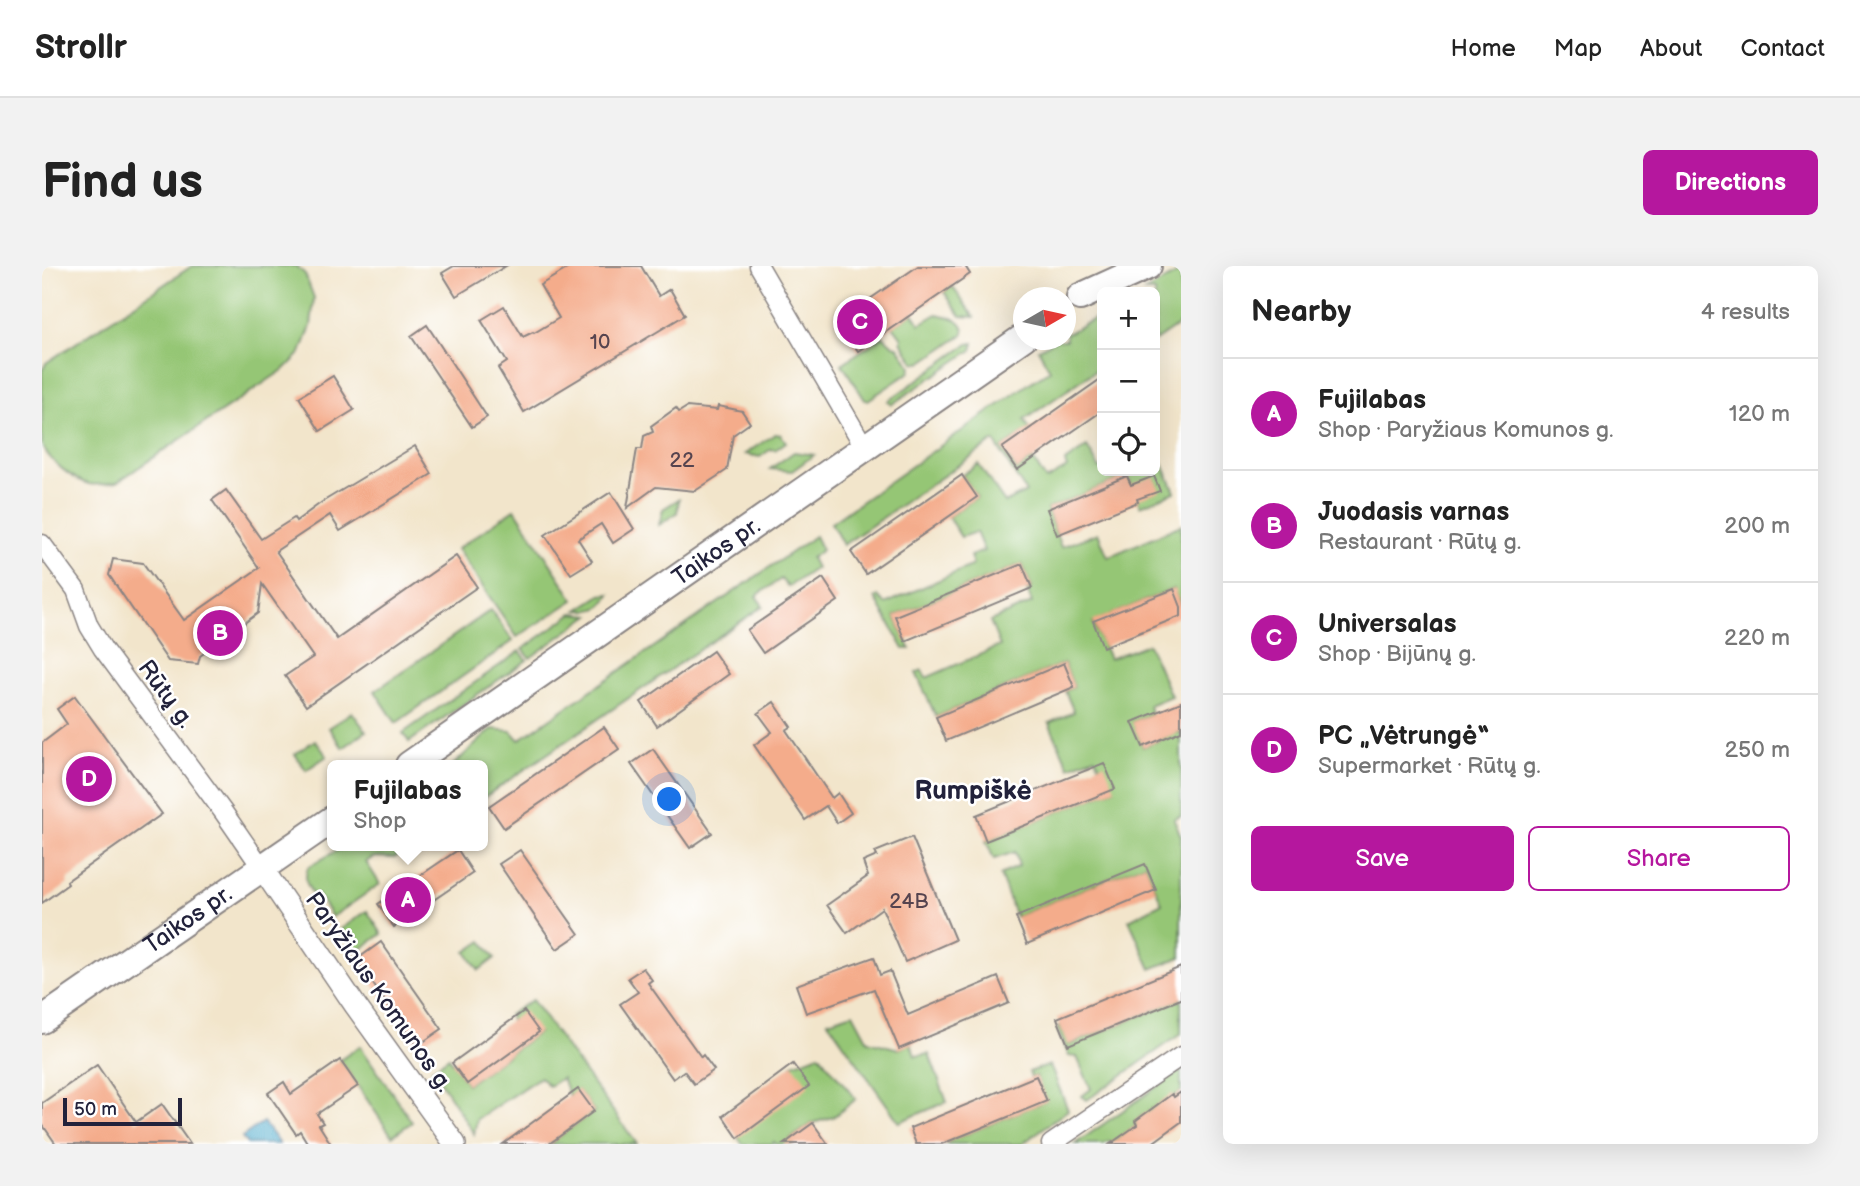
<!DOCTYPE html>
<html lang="en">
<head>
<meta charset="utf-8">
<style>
	body { margin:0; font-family:"Balsamiq Sans",sans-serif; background:#f2f2f2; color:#222 }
	.controls { position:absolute; right:21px; top:21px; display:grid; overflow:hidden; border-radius:10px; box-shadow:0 7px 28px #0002 }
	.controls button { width:63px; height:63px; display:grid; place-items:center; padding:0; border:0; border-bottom:2px solid #e0e0e0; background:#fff; color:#222; font:35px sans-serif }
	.compass { position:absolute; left:971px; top:21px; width:63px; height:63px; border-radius:50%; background:#fff; box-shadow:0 7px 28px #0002; rotate:81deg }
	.scale { position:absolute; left:21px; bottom:18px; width:119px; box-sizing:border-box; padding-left:7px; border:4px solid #22223b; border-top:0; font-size:19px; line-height:24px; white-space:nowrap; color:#22223b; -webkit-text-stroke:5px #fff; paint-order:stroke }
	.you { position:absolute; left:628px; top:534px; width:24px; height:24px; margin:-18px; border:5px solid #fff; border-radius:50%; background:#1a73e8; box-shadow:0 0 0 10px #1a73e833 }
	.badge { display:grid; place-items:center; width:46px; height:46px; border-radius:50%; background:#b5179e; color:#fff; font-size:23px; font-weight:700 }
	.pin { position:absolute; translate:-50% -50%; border:4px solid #fff; box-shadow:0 2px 7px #0006 }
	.popup { position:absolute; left:285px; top:494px; width:161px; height:91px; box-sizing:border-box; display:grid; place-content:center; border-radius:10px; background:#fff; filter:drop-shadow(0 2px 5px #0005); font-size:23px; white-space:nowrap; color:#767676 }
	.popup b { font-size:26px; color:#222 }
	.popup::after { content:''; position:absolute; left:50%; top:100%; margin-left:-14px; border:14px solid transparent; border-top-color:#fff }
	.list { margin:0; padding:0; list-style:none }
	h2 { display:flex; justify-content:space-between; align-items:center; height:91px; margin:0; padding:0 28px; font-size:30px }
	h2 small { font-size:23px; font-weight:400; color:#767676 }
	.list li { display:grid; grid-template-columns:46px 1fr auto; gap:21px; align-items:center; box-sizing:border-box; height:112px; padding:0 28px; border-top:2px solid #e0e0e0 }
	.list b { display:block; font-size:26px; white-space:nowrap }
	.list p { margin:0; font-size:23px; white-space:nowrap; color:#767676 }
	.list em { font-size:23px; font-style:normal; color:#767676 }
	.actions { display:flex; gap:14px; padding:21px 28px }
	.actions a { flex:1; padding:16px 0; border:2px solid #b5179e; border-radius:10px; text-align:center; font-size:24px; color:#b5179e }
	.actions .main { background:#b5179e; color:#fff }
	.icon { flex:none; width:38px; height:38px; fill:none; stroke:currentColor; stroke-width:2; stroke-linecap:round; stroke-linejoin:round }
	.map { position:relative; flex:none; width:1139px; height:878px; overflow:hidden; border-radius:10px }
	header { display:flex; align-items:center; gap:42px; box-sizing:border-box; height:98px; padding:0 35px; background:#fff; border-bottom:2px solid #e0e0e0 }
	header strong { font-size:33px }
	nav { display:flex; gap:38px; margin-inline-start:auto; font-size:24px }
	.intro { display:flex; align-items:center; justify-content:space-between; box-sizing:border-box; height:168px; padding:0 42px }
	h1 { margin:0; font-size:49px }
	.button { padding:18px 32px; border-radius:10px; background:#b5179e; color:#fff; font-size:24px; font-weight:700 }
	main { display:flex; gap:42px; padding:0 42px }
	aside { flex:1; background:#fff; border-radius:10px; box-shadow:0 7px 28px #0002 }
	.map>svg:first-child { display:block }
	.green { fill:#95c675; stroke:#5c7458; stroke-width:2 }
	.water { fill:#4daacb; stroke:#386683; stroke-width:2 }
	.building { fill:#f4ac8b }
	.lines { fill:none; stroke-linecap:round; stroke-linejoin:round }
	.minor-casing { stroke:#8a8483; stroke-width:21 }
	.tertiary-casing { stroke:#8a8483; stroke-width:24 }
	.primary-casing { stroke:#8a8483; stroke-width:30 }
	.minor { stroke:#fff; stroke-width:18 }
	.tertiary { stroke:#fff; stroke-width:21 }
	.primary { stroke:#fff; stroke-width:26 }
	.labels { text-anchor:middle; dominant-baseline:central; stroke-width:5; stroke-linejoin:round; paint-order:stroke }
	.number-label { font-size:21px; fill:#56444f }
	.street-label { font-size:24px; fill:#22223b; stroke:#fff }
	.neighbourhood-label { font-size:26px; font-weight:bold; fill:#22223b; stroke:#fff }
</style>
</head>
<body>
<header>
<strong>Strollr</strong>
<nav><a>Home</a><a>Map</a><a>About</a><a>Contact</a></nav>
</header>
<div class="intro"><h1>Find us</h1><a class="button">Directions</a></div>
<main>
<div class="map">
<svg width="1139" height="878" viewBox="0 0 1139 878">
	<rect width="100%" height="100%" fill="#fff"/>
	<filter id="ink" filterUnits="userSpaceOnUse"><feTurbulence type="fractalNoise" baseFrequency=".0143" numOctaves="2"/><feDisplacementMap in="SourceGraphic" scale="14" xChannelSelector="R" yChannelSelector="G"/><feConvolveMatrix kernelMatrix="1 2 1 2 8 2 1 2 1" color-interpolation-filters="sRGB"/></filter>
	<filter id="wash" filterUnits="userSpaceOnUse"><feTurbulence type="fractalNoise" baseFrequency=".00686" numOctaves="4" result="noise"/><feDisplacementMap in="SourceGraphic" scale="28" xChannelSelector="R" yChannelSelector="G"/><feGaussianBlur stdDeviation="1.57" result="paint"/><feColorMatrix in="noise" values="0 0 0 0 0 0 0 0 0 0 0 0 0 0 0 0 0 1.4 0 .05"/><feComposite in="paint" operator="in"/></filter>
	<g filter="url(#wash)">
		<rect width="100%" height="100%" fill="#f2e5cb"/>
		<!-- green -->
		<g class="green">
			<path d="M 150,0 L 254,0 L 263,8 L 272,32 L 269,60 L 259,87 L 244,102 L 75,216 C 67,217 55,220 47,218 C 31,214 6,194 0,179 L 0,105 L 4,97 Z"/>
			<polygon points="1139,5 1139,57 1113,75 1113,26 1103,26"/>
			<polygon points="910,20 932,51 919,50 902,26"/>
			<path d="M 871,47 L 878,58 L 895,48 C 907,51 923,52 922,68 L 879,97 L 872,96 L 859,75 L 860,72 L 851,60 Z"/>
			<polygon points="1060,49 1060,100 982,154 988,163 960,182 975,204 991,193 1004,214 1025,202 1023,196 1045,181 1058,203 1060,202 1060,205 1113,205 1113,180 1133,226 1098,240 1085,210 1005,243 1019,281 1056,267 1066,291 1139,259 1139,341 1131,323 1051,356 1067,393 1106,378 1129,430 1107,439 1109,448 1091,456 1101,481 1139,465 1139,550 1132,553 1139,570 1139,691 1109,703 1087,654 1120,637 1103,598 974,651 958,609 977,600 973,586 952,593 944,575 1072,523 1053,491 1027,501 1007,457 1032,446 1023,425 1032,421 1022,397 894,451 874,407 880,404 884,412 958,380 948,355 990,337 985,324 990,322 980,298 853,350 863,374 865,374 868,383 862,383 833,332 836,330 843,338 931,299 928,290 942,285 934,266 919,271 906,251 935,231 920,209 936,198 963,237 984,226 952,175 801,279 789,257 989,116 1008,104 996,83 1014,74 1024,74 1024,68"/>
			<polygon points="841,70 851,79 855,80 869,100 868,106 826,134 823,134 800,98"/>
			<polygon points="932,77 930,84 849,139 846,135 926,78"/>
			<polygon points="733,168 739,169 744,176 733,184 729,183 718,191 703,188"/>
			<polygon points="752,186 772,189 750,205 728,203"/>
			<polygon points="637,233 635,247 617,259 621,243"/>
			<polygon points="473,243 532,334 475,371 415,283"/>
			<polygon points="773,270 780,284 769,292 774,302 746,321 739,313 714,330 721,340 441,532 441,499 411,499 450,463 469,465 477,474"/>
			<path d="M 568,328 C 560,344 553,345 536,344 L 559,329 Z"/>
			<polygon points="449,344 471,375 354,457 333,425"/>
			<polygon points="531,347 548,349 488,392 481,383"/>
			<polygon points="478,385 485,394 367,476 361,467"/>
			<polygon points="310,446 324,465 301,482 287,462"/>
			<polygon points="273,474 285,490 264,504 253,488"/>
			<path d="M 303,580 L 371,580 L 352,592 L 332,591 L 324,596 L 338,618 L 290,651 L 276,629 L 273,632 C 266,621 261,614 266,601 Z"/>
			<polygon points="325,645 340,668 315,686 299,663"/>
			<polygon points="440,675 453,692 437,704 424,686"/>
			<polygon points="1139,733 1139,768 1045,834 1040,830 1049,823 1035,791 1027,790 1015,762 1018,759 1027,779"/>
			<polygon points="490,734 595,878 507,878 552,845 536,824 527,830 520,812 507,820 498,811 435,853 432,868 390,803 407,791 425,818 496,767 469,754 467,749"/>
			<polygon points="811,747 826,775 857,783 869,777 873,790 887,788 905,836 857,856 786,755"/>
			<polygon points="318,780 370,856 350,870 298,794"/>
			<polygon points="777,788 814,833 791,851 771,857 748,873 751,878 733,878 732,876 730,878 701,878 696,872 751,798"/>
			<polygon points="1008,799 1026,844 980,878 900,878 1004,835 994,810 989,812 987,806"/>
			<polygon points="1139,804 1139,826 1132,831 1130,829 1093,855 1095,859 1069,877 1067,875 1062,878 1033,878"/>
		</g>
		<!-- water -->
		<polygon class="water" points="221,856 237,878 205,878 200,871"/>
		<g id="blocks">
			<!-- building -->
			<g class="building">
				<polygon points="412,0 464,0 414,30 400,7"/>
				<polygon points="530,0 599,0 617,30 628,23 643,49 482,146 456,102 465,96 439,54 462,40 481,71 491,66 492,67 517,52 498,19"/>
				<polygon points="876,0 923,0 928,8 816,85 796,55"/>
				<polygon points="385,59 445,151 430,161 369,70"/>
				<polygon points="291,110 312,144 278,165 257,131"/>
				<polygon points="1060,112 1060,145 975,204 960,182"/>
				<polygon points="676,140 700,145 708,157 691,169 685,204 653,225 614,221 585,242 595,183 600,183 602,170 611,166 609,160 634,142 637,146 645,141 675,144"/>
				<polygon points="373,180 390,208 298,265 288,249 234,285 295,373 414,290 435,321 264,440 243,410 271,391 220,318 216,347 158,390 156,398 126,395 67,309 71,293 101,297 142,354 217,302 170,234 184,224 219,273 252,252 254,255 280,236"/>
				<polygon points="920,209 935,231 824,308 809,286"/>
				<polygon points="1085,210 1089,219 1112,210 1118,225 1095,233 1096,236 1015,269 1005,243"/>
				<polygon points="569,226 592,263 571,277 559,258 536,273 550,295 529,308 503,269"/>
				<polygon points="980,298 990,322 863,375 853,350"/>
				<polygon points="781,312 796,335 721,387 705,364"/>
				<polygon points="1132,323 1139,341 1139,350 1061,381 1051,355"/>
				<polygon points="671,385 687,408 615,460 599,436"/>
				<polygon points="1022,397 1032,421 904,475 894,451"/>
				<polygon points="33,430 120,548 25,615 26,618 0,637 0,477 25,458 15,443"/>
				<polygon points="732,436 749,461 744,464 790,532 796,527 809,547 795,557 784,540 763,554 712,479 730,466 716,447"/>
				<polygon points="1139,436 1139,465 1101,481 1090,456"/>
				<polygon points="562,461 577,483 462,562 447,540"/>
				<polygon points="611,483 670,567 648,582 589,498"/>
				<polygon points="1062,497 1073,523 944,575 934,549"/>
				<polygon points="870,571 913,674 863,696 840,642 805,667 785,639 826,610 821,596 835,590 833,586"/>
				<polygon points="416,584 431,607 352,661 336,638"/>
				<polygon points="478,584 537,668 515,683 457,598"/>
				<polygon points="1103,598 1114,624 985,678 974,651"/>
				<polygon points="339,676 400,763 375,780 314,694"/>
				<polygon points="832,691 838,709 848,705 866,749 956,711 967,737 857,783 832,723 764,747 754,719"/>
				<polygon points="1139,701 1139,733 1026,779 1015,752"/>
				<polygon points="601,702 610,714 606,717 659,791 661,789 672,804 652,818 642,805 631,813 578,738 596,726 586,712"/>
				<polygon points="482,745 497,766 425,818 410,797"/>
				<polygon points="298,794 316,820 275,848 281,857 277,859 289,878 266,878 258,865 254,868 226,827 242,816 249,828"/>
				<polygon points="751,798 767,820 696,872 681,850"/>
				<polygon points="55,799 94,856 120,838 148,878 14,878 0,858 0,837"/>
				<polygon points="994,810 1005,835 900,878 874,878 868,862"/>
				<polygon points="536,823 552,845 507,878 461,878"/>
				<polygon points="1139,826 1139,856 1109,878 1068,878 1095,859 1093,855 1130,828 1132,831"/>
				<polygon points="771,857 786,878 742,878"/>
			</g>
		</g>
	</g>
	<g filter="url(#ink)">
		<use href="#blocks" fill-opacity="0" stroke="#8a8483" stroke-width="2"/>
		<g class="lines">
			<defs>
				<g id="minor">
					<polyline points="717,0 823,182"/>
					<polyline points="0,278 34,324 47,360 61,383 182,547 220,602"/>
					<polyline points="1009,878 1139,790"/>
				</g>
				<polyline id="tertiary" points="220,602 313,739 413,878"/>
				<g id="primary">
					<polyline points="1038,31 1106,0"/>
					<path id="s1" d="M 367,499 L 982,71"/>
					<path id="s2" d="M 0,754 L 291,553"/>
				</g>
			</defs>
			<!-- minor casing -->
			<use href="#minor" class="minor-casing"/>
			<!-- tertiary casing -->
			<use href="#tertiary" class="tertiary-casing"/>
			<!-- primary casing -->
			<use href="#primary" class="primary-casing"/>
			<!-- minor -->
			<use href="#minor" class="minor"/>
			<!-- tertiary -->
			<use href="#tertiary" class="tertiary"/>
			<!-- primary -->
			<use href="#primary" class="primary"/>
		</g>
	</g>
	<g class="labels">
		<!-- number labels -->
		<g class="number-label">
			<text x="558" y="76">10</text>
			<text x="640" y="194">22</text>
			<text x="867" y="635">24B</text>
		</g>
		<!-- street labels -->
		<g class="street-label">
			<text stroke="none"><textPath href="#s1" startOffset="374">Taikos pr.</textPath></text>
			<text transform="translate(124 428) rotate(54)">Rūtų g.</text>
			<text stroke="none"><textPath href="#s2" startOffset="177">Taikos pr.</textPath></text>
			<text transform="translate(337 726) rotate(55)">Paryžiaus Komunos g.</text>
		</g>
		<!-- neighbourhood labels -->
		<g class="neighbourhood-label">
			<text x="931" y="525">Rumpiškė</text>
		</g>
	</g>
</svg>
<div class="controls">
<button>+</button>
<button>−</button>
<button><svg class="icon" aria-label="locate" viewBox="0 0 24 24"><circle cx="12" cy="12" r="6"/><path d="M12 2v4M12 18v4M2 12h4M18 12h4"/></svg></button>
</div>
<svg class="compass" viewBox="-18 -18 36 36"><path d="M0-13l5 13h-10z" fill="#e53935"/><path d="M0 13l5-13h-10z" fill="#767676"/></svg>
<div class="scale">50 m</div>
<div class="you"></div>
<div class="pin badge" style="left:366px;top:634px">A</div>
<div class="popup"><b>Fujilabas</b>Shop</div>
<div class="pin badge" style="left:178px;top:367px">B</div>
<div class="pin badge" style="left:818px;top:56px">C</div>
<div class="pin badge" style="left:47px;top:513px">D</div>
</div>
<aside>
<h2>Nearby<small>4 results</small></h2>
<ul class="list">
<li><span class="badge">A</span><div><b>Fujilabas</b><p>Shop · Paryžiaus Komunos g.</p></div><em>120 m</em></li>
<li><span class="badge">B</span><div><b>Juodasis varnas</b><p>Restaurant · Rūtų g.</p></div><em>200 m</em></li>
<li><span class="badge">C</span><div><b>Universalas</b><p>Shop · Bijūnų g.</p></div><em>220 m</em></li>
<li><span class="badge">D</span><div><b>PC „Vėtrungė“</b><p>Supermarket · Rūtų g.</p></div><em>250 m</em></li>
</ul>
<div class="actions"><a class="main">Save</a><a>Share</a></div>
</aside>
</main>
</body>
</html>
